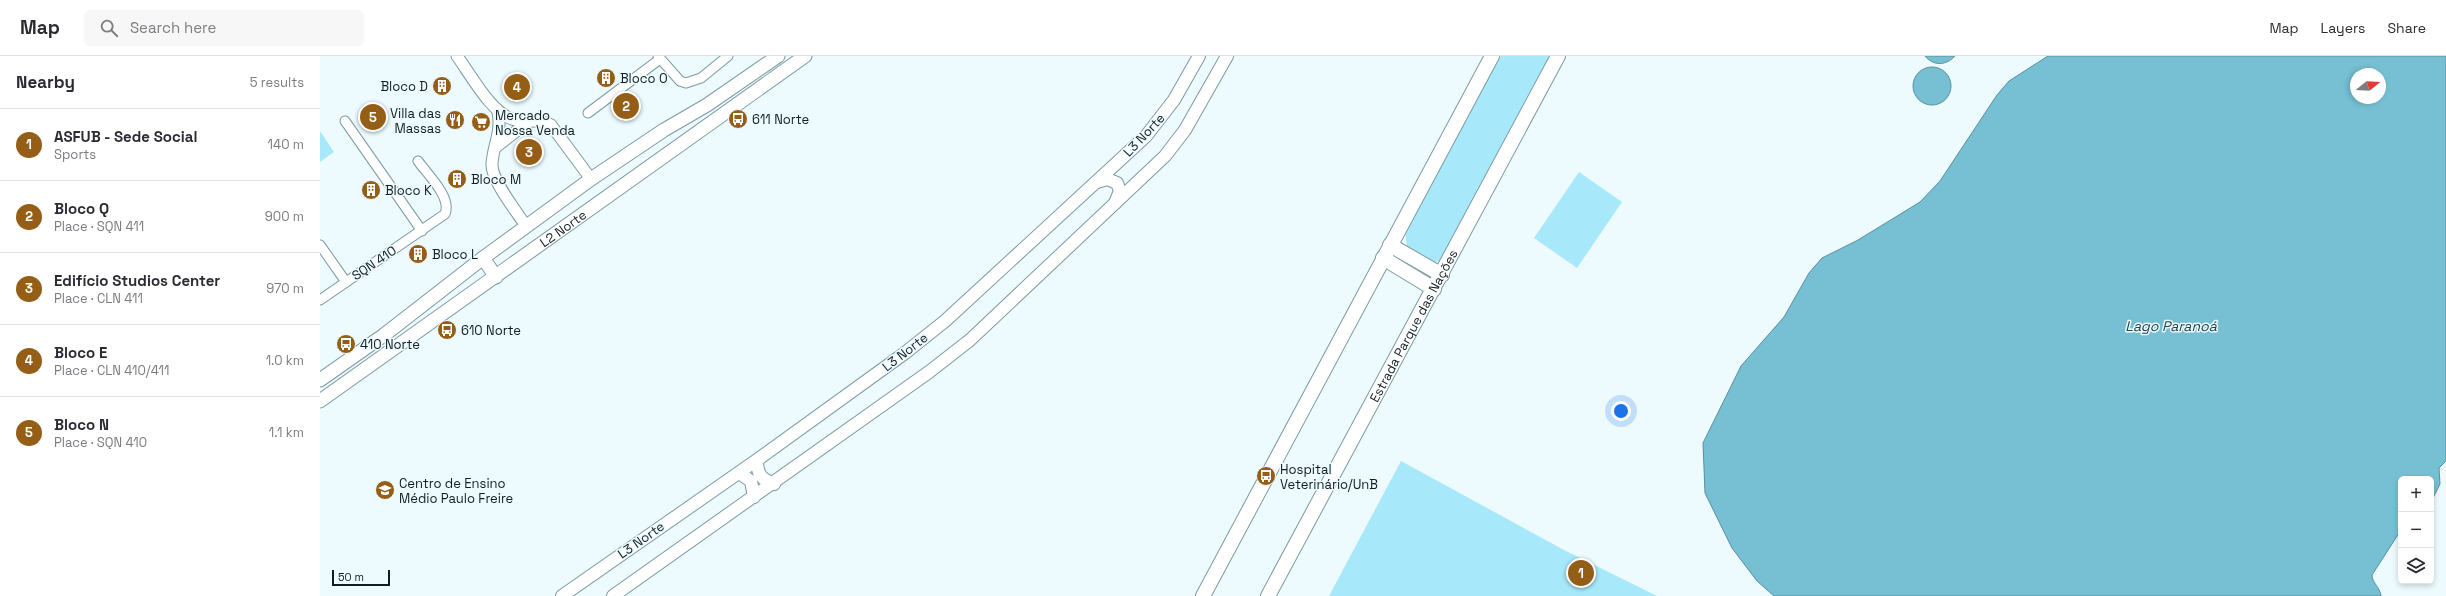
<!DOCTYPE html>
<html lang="en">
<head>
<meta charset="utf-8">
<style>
	body { margin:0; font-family:"Space Grotesk",sans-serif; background:#f7f7f7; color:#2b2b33 }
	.controls { position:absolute; right:12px; bottom:12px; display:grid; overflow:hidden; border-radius:6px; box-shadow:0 2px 6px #0003 }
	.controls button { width:36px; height:36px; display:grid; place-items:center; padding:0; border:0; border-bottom:1px solid #e1e1e2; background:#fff; color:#2b2b33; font:20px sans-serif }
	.compass { position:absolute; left:2030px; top:12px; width:36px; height:36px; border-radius:50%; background:#fff; box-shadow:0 2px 6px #0003; rotate:72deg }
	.scale { position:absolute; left:12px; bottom:10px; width:58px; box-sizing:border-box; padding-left:4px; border:2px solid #111d21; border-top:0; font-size:11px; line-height:14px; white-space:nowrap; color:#111d21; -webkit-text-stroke:3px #edfafe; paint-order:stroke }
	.you { position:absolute; left:1301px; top:355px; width:14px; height:14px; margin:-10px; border:3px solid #fff; border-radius:50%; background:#1a73e8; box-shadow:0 0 0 6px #1a73e833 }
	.badge { display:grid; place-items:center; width:26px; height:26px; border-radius:50%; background:#955e16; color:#fff; font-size:13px; font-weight:700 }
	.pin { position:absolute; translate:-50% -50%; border:2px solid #fff; box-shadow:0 1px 4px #0006 }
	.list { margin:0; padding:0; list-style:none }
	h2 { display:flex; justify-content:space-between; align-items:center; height:52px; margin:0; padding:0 16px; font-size:17px }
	h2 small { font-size:13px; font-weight:400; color:#7c7c81 }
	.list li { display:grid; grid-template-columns:26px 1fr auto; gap:12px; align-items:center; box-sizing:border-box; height:72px; padding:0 16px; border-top:1px solid #e1e1e2 }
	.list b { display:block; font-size:15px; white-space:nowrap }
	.list p { margin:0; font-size:13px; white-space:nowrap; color:#7c7c81 }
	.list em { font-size:13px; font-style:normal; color:#7c7c81 }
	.icon { flex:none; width:22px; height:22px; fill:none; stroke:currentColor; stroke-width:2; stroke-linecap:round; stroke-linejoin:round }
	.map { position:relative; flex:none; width:2126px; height:540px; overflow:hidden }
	header { display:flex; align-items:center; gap:24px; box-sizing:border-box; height:56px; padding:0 20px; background:#fff; border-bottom:1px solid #e1e1e2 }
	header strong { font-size:19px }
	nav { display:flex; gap:22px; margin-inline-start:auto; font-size:14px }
	.search { width:280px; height:36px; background:#f7f7f7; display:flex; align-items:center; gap:10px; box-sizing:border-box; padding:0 14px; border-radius:6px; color:#7c7c81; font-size:15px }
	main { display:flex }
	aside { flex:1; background:#fff }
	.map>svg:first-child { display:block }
	.green { fill:#a7e9fb }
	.water { fill:#77c0d4; stroke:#588f9e; fill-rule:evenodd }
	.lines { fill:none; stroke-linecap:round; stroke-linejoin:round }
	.minor-casing { stroke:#7b9aa3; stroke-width:11 }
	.tertiary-casing { stroke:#7b9aa3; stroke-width:13 }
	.secondary-casing { stroke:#7b9aa3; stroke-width:14 }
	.primary-casing { stroke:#7b9aa3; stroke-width:15 }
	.trunk-casing { stroke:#7b9aa3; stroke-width:16 }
	.minor { stroke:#fff; stroke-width:9 }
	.tertiary { stroke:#fff; stroke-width:11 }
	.secondary { stroke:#fff; stroke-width:12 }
	.primary { stroke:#fff; stroke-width:13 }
	.trunk { stroke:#fff; stroke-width:14 }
	.labels { text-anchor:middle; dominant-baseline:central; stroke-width:3; stroke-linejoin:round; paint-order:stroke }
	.poi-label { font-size:13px; fill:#111d21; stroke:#edfafe; text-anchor:start }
	.street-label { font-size:13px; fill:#111d21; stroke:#edfafe }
	.water-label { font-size:14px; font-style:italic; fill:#1d4049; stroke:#edfafe }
</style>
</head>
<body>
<header>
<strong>Map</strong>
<div class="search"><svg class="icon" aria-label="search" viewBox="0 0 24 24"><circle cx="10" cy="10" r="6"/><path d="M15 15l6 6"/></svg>Search here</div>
<nav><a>Map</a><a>Layers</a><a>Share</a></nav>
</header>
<main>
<aside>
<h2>Nearby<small>5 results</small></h2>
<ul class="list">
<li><span class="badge">1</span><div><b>ASFUB - Sede Social</b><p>Sports</p></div><em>140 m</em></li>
<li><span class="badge">2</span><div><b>Bloco Q</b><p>Place · SQN 411</p></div><em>900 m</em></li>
<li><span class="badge">3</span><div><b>Edifício Studios Center</b><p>Place · CLN 411</p></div><em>970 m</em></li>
<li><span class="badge">4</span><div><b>Bloco E</b><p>Place · CLN 410/411</p></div><em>1.0 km</em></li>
<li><span class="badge">5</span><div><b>Bloco N</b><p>Place · SQN 410</p></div><em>1.1 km</em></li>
</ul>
</aside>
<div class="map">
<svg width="2126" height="540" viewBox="0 0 2126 540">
	<rect width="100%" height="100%" fill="#edfafe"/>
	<!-- green -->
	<g class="green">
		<polygon points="1181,0 1232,0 1121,205 1113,206 1087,191 1085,176 1155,43"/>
		<polygon points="0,75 14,96 0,106"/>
		<polygon points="1259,116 1302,146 1257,212 1214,182"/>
		<polygon points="1081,405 1244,494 1337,540 1009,540"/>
	</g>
	<!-- water -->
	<g class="water">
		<path d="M 1605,0 L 1635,0 C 1626,10 1613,10 1605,0 Z"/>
		<path d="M 1728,0 L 2126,0 L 2126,405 L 2119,412 L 2120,428 L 2111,446 L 2111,423 L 2081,423 L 2081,474 L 2052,519 C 2052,527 2060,531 2061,540 L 1454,540 L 1437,525 L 1412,492 L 1385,437 L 1383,387 L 1421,310 L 1464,261 L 1489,217 L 1502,202 L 1538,184 L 1600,146 L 1620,125 L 1677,39 L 1689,25 ZM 2036,18 L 2060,18 L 2060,42 L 2036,42 Z"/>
		<circle cx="1612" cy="30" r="19"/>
	</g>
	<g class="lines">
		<defs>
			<g id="minor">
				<polyline points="338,0 360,25 366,27 381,22 408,0"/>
				<polyline points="268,57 340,3"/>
				<polyline points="25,65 102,175"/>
				<polyline points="0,189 26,226"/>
				<path d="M 0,244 L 125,158 C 132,141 107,118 98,105"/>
			</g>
			<g id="tertiary">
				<path d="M 137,0 C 151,19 172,59 195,64 C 207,67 220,62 231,69 L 271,123"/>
				<path d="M 178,56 C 182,77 173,89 172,108 C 171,124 197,156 206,170"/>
				<polyline points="176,91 208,66"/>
			</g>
			<g id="secondary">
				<polyline points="777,126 787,123 797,127 800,135 795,147"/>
				<path d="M 437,404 C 437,418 441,423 454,428"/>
				<polyline points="419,417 431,425 434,441"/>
				<polyline points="242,540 437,404 585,297 625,265 826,80 854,44 879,0"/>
				<polyline points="293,540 609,316 650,284 845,100 865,74 907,0"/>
			</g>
			<g id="primary">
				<polyline points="163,202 176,221"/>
				<polyline points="0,324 64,279 163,202 271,123 344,74 387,49 458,0"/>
				<path id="s1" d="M 0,345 L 485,0"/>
			</g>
			<g id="trunk">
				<polyline points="1070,189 1122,219"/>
				<polyline points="1063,202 1114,233"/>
				<polyline points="883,540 1172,0"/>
				<path id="s2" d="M 948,540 L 1238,0"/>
			</g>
		</defs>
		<!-- minor casing -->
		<use href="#minor" class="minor-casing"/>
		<!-- tertiary casing -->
		<use href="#tertiary" class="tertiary-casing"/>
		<!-- secondary casing -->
		<use href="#secondary" class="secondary-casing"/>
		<!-- primary casing -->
		<use href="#primary" class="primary-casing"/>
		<!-- trunk casing -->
		<use href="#trunk" class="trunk-casing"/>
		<!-- minor -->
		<use href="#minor" class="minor"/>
		<!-- tertiary -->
		<use href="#tertiary" class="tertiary"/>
		<!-- secondary -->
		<use href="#secondary" class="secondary"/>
		<!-- primary -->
		<use href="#primary" class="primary"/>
		<!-- trunk -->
		<use href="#trunk" class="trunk"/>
	</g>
	<!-- icons -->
	<defs>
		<symbol id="building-disc" viewBox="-11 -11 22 22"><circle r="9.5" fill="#955e16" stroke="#edfafe"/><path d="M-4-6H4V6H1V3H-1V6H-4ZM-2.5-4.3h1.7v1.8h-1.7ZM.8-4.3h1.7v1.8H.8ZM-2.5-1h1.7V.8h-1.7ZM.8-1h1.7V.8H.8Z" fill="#fff"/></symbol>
		<symbol id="bus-disc" viewBox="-11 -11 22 22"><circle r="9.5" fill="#955e16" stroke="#edfafe"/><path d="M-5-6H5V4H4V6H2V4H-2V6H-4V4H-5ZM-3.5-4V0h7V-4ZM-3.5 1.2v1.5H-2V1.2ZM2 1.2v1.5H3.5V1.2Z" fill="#fff"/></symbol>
		<symbol id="restaurant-disc" viewBox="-11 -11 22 22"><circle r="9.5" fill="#955e16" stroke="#edfafe"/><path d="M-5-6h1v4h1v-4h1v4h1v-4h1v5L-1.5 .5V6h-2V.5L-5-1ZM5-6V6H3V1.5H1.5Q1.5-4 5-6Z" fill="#fff"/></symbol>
		<symbol id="supermarket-disc" viewBox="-11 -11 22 22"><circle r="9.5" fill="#955e16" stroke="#edfafe"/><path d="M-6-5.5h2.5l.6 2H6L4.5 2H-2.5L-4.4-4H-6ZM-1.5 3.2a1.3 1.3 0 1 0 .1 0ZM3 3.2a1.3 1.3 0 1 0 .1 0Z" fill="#fff"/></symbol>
		<symbol id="school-disc" viewBox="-11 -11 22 22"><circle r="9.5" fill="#955e16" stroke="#edfafe"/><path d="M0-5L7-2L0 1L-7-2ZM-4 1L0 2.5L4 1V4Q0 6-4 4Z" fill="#fff"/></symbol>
	</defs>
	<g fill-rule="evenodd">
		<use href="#building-disc" x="275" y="11" width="22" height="22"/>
		<use href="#building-disc" x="111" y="19" width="22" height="22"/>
		<use href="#bus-disc" x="407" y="52" width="22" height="22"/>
		<use href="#restaurant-disc" x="124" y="53" width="22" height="22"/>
		<use href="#supermarket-disc" x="150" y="55" width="22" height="22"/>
		<use href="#building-disc" x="126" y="112" width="22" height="22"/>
		<use href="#building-disc" x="40" y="123" width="22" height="22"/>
		<use href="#building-disc" x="87" y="187" width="22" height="22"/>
		<use href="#bus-disc" x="116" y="263" width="22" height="22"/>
		<use href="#bus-disc" x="15" y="277" width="22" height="22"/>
		<use href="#bus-disc" x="935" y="409" width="22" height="22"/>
		<use href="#school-disc" x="54" y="423" width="22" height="22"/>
	</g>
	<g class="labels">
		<!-- poi labels -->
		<g class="poi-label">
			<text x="300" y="22">Bloco O</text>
			<text x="108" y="30" text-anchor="end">Bloco D</text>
			<text x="121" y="57" text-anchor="end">Villa das<tspan x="121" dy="15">Massas</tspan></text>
			<text x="175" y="59">Mercado<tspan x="175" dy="15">Nossa Venda</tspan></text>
			<text x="432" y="63">611 Norte</text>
			<text x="151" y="123">Bloco M</text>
			<text x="65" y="134">Bloco K</text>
			<text x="112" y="198">Bloco L</text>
			<text x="141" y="274">610 Norte</text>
			<text x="40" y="288">410 Norte</text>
			<text x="960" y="413">Hospital<tspan x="960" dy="15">Veterinário/UnB</tspan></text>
			<text x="79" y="427">Centro de Ensino<tspan x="79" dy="15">Médio Paulo Freire</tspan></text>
		</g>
		<!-- street labels -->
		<g class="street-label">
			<text transform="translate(824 79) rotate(-47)">L3 Norte</text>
			<text stroke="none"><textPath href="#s1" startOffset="298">L2 Norte</textPath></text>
			<text transform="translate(54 207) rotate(-34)">SQN 410</text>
			<text stroke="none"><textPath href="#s2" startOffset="307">Estrada Parque das Nações</textPath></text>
			<text transform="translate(585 296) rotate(-38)">L3 Norte</text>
			<text transform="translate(321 484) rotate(-35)">L3 Norte</text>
		</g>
		<!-- water labels -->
		<g class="water-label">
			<text x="1851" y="270">Lago Paranoá</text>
		</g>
	</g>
</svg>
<div class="controls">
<button>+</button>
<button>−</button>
<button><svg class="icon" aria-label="layers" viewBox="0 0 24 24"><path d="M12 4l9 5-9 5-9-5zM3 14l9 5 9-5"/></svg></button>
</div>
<svg class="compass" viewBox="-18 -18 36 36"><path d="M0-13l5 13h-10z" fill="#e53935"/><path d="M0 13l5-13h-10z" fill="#7c7c81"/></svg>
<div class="scale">50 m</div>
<div class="you"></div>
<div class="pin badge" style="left:1261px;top:517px">1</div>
<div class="pin badge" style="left:306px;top:50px">2</div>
<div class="pin badge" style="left:209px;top:96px">3</div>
<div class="pin badge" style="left:197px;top:31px">4</div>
<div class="pin badge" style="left:53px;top:61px">5</div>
</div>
</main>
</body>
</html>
